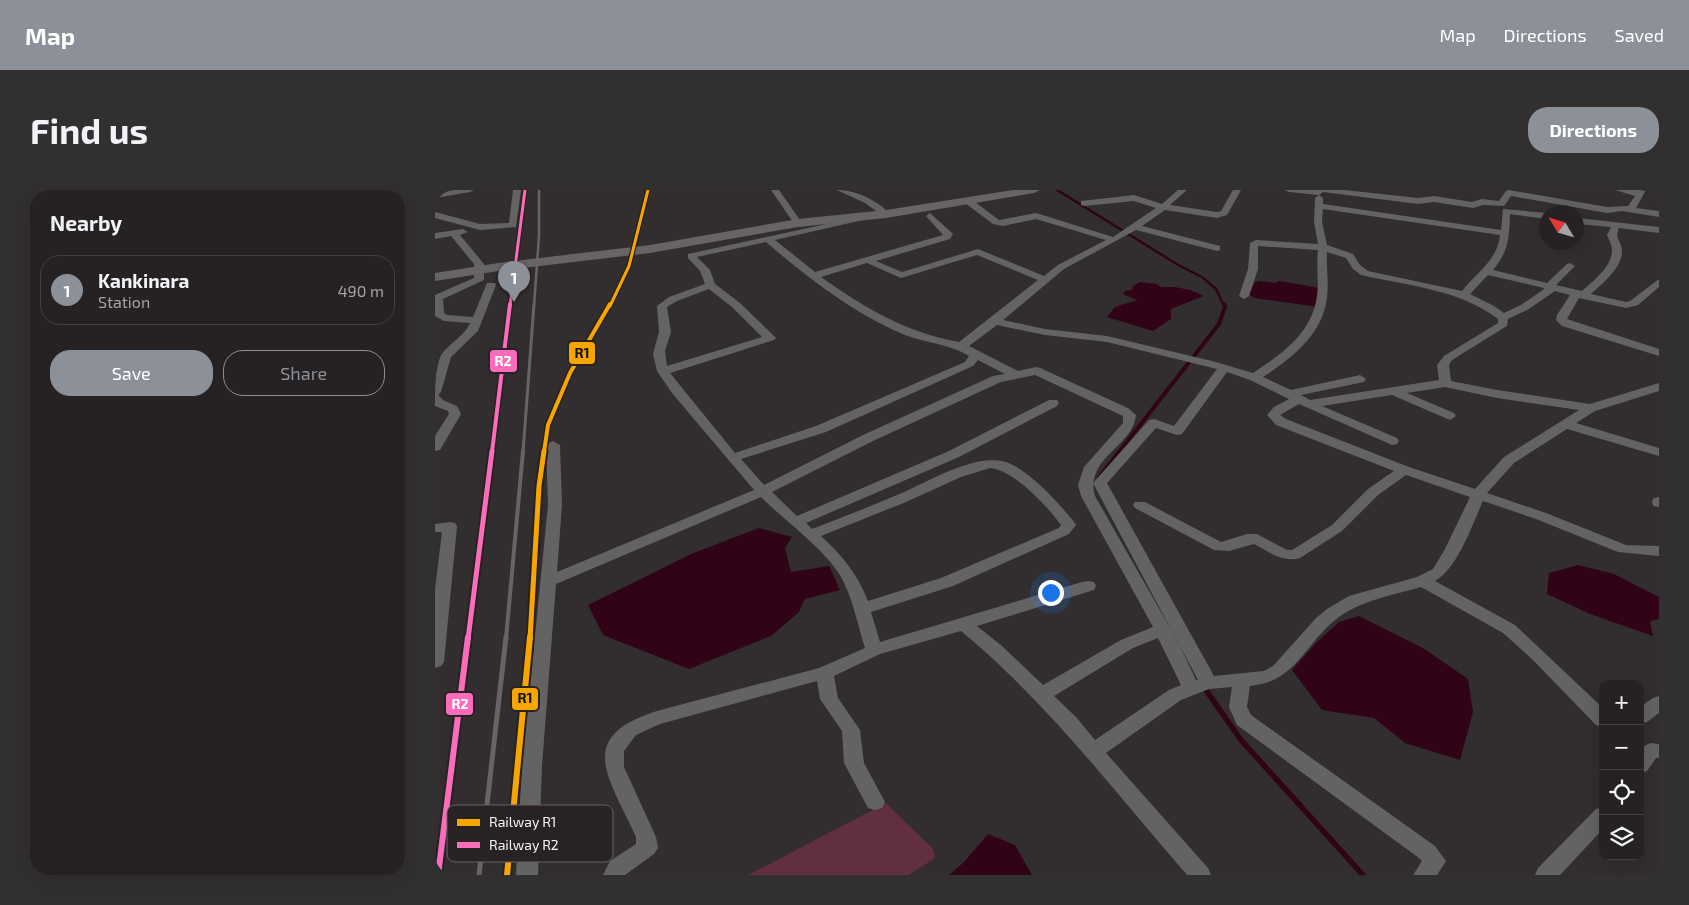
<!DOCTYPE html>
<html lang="en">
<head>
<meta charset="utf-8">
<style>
	body { margin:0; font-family:"Exo 2",sans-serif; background:#322f30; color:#f1f3f6 }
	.controls { position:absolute; right:15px; bottom:15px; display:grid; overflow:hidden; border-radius:10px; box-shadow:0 5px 20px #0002 }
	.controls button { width:45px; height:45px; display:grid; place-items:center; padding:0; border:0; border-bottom:1px solid #423f41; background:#262223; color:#f1f3f6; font:25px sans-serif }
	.compass { position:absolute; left:1104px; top:15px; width:45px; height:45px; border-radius:50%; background:#262223; box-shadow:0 5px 20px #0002; rotate:308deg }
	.you { position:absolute; left:615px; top:402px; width:18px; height:18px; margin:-12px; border:4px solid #fff; border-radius:50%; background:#1a73e8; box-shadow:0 0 0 8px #1a73e833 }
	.badge { display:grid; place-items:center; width:32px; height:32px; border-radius:50%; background:#8c9099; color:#fff; font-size:16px; font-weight:700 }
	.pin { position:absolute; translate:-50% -41px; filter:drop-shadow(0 1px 2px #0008) }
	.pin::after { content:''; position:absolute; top:26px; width:18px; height:15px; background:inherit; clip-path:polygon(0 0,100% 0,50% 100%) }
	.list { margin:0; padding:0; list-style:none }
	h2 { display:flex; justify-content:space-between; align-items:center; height:65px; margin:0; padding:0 20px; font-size:21px }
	h2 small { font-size:16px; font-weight:400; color:#a4a4a6 }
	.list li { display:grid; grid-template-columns:32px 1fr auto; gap:15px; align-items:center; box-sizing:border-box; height:70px; margin:0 10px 10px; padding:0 10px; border:1px solid #423f41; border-radius:20px }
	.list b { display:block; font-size:19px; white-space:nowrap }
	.list p { margin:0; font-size:16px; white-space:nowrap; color:#a4a4a6 }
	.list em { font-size:16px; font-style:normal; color:#a4a4a6 }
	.actions { display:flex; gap:10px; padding:15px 20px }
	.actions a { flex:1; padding:11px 0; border:1px solid #8c9099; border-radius:20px; text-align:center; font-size:18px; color:#8c9099 }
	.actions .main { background:#8c9099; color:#fff }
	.icon { flex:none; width:28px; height:28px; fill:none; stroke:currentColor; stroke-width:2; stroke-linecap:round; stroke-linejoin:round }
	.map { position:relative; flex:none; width:1224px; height:685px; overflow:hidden; border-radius:20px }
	header { display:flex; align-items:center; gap:30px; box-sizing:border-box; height:70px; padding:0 25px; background:#8c9099; color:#fff }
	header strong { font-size:24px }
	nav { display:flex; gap:28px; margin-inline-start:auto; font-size:18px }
	.intro { display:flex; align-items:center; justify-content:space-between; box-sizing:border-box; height:120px; padding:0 30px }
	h1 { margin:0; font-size:35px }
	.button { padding:12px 22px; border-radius:20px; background:#8c9099; color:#fff; font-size:18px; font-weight:700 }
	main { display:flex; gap:30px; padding:0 30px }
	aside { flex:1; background:#262223; border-radius:20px; box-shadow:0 5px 20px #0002 }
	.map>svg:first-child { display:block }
	.green { fill:#612f40 }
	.water { fill:#300416 }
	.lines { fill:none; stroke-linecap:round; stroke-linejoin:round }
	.stream-far3 { stroke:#300416; stroke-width:2.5 }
	.stream-far2 { stroke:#300416; stroke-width:4 }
	.stream-far1 { stroke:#300416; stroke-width:4.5 }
	.stream { stroke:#300416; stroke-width:5.5 }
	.minor { fill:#646363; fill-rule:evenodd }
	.secondary { fill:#676465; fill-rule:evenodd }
	.rail-far3 { stroke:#686466; stroke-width:2.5 }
	.rail-far2 { stroke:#686466; stroke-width:3 }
	.rail-far1 { stroke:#686466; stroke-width:4 }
	.rail { stroke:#686466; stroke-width:5 }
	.rail-1-far3-casing { stroke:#292224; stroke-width:5.5 }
	.rail-1-far2-casing { stroke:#292224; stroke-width:7 }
	.rail-1-far1-casing { stroke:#292224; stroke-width:9 }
	.rail-1-casing { stroke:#292224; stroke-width:10 }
	.rail-2-far3-casing { stroke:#292224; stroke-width:5.5 }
	.rail-2-far2-casing { stroke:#292224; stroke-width:7 }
	.rail-2-far1-casing { stroke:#292224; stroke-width:9 }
	.rail-2-casing { stroke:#292224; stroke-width:10 }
	.rail-1-far3 { stroke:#f7a600; stroke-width:3 }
	.rail-1-far2 { stroke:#f7a600; stroke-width:4 }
	.rail-1-far1 { stroke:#f7a600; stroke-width:5 }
	.rail-1 { stroke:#f7a600; stroke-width:6 }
	.rail-2-far3 { stroke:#fb6dba; stroke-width:3 }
	.rail-2-far2 { stroke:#fb6dba; stroke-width:4 }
	.rail-2-far1 { stroke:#fb6dba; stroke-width:5 }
	.rail-2 { stroke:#fb6dba; stroke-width:6 }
	.key { fill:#292224; stroke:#676062; stroke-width:1 }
	.key-label { font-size:14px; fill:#f7f2f3 }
	.line-badge { stroke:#292224; stroke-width:2 }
	.badge-label { font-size:14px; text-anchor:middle; font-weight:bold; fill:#fff }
	.pale-badge-label { font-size:14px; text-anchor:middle; font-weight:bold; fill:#111 }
</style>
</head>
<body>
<header>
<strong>Map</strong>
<nav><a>Map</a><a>Directions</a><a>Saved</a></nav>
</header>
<div class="intro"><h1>Find us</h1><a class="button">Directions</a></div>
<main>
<aside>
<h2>Nearby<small></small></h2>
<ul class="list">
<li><span class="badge">1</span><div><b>Kankinara</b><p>Station</p></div><em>490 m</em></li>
</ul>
<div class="actions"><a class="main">Save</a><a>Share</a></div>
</aside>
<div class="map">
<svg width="1224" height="685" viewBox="0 0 1224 685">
	<rect width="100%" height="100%" fill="#322d2f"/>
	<!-- green -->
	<polygon class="green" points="451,613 498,659 500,668 474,685 313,685"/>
	<!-- water -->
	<g class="water">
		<polygon points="825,91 840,93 844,91 885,98 883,117 819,108 814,104 820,92"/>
		<polygon points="705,92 722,94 726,97 740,97 755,100 769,106 736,119 736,129 718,141 672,127 680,117 702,110 688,104 690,101 697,100 698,96"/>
		<polygon points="324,338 357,347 350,358 356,382 394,376 405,400 370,409 364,422 336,446 254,479 168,445 153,415 256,364"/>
		<polygon points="1143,375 1179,384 1224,407 1224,429 1215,431 1218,446 1155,424 1112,404 1114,383"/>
		<polygon points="924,426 988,458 1033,489 1038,522 1025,570 970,553 939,528 887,520 857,480 883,451 904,432"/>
		<polygon points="553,644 580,655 597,685 514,685 529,672"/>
	</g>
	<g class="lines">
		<!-- stream-far3 -->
		<polyline class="stream-far3" points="622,0 745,76 767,87 781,99 789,116"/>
		<!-- stream-far2 -->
		<polyline class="stream-far2" points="684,262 784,134 790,117 789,114"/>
		<!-- stream-far1 -->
		<polyline class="stream-far1" points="664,288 685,261"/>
		<!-- stream -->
		<polyline class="stream" points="768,496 806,550 928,685"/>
		<!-- minor -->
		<g class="minor">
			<polygon points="17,0 39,0 35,2 0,8 0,2"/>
			<polygon points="78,0 86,0 81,37 45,40 0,28 0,22 45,34 74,33"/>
			<polygon points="336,0 344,0 367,33 366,35 360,35"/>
			<path d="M 402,0 C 421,0 442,10 455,24 L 448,26 L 430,13 Z"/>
			<path d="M 743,0 L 752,0 L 735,15 L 782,22 L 786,21 L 798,0 L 806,0 L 792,25 L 782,28 L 730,20 L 707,36 L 785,56 L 785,60 L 782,61 L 701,40 L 629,79 L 568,130 L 610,139 L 672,146 L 777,171 L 818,183 C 847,164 877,143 882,106 C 884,90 881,75 883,60 L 823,56 L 823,79 L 814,106 L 809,109 L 804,106 L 813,79 L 815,53 L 821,50 L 883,54 L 879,32 L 880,8 L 884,5 L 854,2 L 850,0 L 910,0 L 983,8 L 999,6 L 1037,12 L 1047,9 L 1064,11 L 1071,1 L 1074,0 L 1172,17 L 1193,16 L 1200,6 L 1180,0 L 1211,0 L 1201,18 L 1224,21 L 1224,27 L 1187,21 L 1172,23 L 1076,6 L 1069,16 L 1048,15 L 1038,18 L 999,12 L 983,14 L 888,2 L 884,5 L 888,8 L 888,14 L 1066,40 L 1068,19 L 1112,23 L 1112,29 L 1075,24 C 1074,48 1074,61 1058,80 L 1112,93 L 1132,74 L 1135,73 L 1140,76 L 1121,95 L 1147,101 C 1158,91 1177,77 1177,60 C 1177,55 1174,50 1172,45 L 1176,37 L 1142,34 L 1142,28 L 1224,37 L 1224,43 L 1184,38 L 1182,45 C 1183,50 1187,55 1187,61 C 1187,78 1168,93 1156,104 L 1191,112 L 1195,111 L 1224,89 L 1224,97 L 1203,115 L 1191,118 L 1144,108 L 1132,129 L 1224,159 L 1224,166 L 1127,136 L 1121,130 L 1122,125 L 1135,105 L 1120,101 L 1094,119 L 1073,129 L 1072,136 L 1017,170 L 1014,175 L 1016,191 L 1062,200 L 1155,214 L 1224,193 L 1224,201 L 1160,221 L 1141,233 L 1224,258 L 1224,266 L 1132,239 L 1079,273 L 1052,303 L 1111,323 L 1191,355 L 1224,356 L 1224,366 L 1183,362 L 1101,329 L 1048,311 C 1037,335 1023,378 1000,391 L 1080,435 L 1168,518 L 1168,537 L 1161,535 L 1097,469 L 1068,443 L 986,397 C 958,405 928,410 904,427 C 870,452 862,492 815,496 L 812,517 L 816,525 L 1000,656 L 1011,671 L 1002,685 L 978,685 L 987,671 L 984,668 L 802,535 L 794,517 L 797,497 L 774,499 L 746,510 L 671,563 L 773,678 L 776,685 L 752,685 C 679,601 612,512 526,441 L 445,464 L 399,486 L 403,508 L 425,540 L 429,573 L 450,612 L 447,618 L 440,620 L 433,618 L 409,573 L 407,541 L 385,509 L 382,491 L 225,534 L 201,545 L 189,561 L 189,577 L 221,647 L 223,658 L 219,664 L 190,685 L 168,685 L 175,671 L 201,654 L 201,647 C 175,589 138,547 222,521 L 384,478 L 430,458 C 422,433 418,408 405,385 C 388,358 349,330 326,307 L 121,394 L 107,576 L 103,685 L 81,685 L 87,576 L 113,315 L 111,255 L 118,251 L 125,255 L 127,315 L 122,382 L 319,300 L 237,203 L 222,181 L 218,164 L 224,142 L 222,116 L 234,107 L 270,94 L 265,81 L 253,68 L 253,64 L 428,26 L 428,30 L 340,50 L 380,82 L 508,45 L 491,26 L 495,23 L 516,42 L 518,44 L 515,49 L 441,71 L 467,82 L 543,59 L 609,86 L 623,75 L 671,50 L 601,29 L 568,36 L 558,34 L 530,13 L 530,9 L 536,9 L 564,30 L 601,23 L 678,47 L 721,18 L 699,11 L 649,16 L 646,15 L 646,11 L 699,5 L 727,14 ZM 888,19 L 1065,45 C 1063,70 1041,83 1027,101 L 933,81 L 925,75 L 918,64 L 892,55 L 887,32 ZM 331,52 C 373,88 418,123 470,145 C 491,153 515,154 534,166 L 530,172 L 381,236 L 300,263 L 235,183 L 339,150 L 341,148 L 339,146 L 305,113 L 280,94 L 275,80 L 262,67 ZM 892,62 L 911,68 L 918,79 L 926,85 C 973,96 1024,99 1063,129 L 1063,133 L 1009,166 L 1002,175 L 1004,190 L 875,210 L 866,205 L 929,192 L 931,189 L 925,185 L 856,200 L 828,187 C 857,168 887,145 892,108 C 894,93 891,77 892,62 ZM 542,65 L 603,90 L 524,152 C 472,143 428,117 386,87 L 432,73 L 466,88 ZM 1053,85 L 1109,98 L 1109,99 L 1086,115 L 1069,123 L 1059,116 L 1035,104 ZM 274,99 L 297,117 L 327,147 L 232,176 L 230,161 L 236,142 L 232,117 L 242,111 ZM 562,135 L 610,145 L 672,152 L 782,179 L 739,236 L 719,229 L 714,230 L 658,293 L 763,490 L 761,490 L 742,450 L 660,306 C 649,268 698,257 701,225 L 693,218 L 605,178 L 601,177 L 583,181 L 534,156 ZM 543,170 L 570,184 L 558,186 L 428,245 L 329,295 L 306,269 L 391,242 L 538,176 ZM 792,182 L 815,190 L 854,209 L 839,217 L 832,225 L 841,235 L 959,281 L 933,299 L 897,335 L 857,360 L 852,360 L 822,344 L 812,344 L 786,352 L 710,312 L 700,312 L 698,315 L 700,318 L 779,360 L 794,361 L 819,354 C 834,362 848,373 865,368 L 907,341 L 943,305 L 971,285 L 1035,307 L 1010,359 L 998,379 L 982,387 L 914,406 L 892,419 L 881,428 L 839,475 L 829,481 L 779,486 L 672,293 L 721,238 L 742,245 L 747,244 ZM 600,185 L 688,226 L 688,233 L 649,277 L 643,295 L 646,306 L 718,437 L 686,450 L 608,495 L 567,456 L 542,436 L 659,400 L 661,396 L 659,392 L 653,391 L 647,392 L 445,452 L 436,422 L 518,396 L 634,344 L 641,335 L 639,332 C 624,313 591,276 567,271 C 535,265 491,293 462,305 C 434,317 406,328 377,339 L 371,333 L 524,267 L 622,216 L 624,213 L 622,210 L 614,210 L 514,261 L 362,326 L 337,302 L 438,251 L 566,192 ZM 1010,197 L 1062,208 L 1144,220 L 1069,267 L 1040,299 L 974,277 L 851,229 L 845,225 L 864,214 L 957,255 L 962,254 L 964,251 L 962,248 L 887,216 L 957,205 L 1015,230 L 1021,226 L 1019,223 L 972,203 ZM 555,278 C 579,280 612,316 626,335 L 624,338 L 506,388 L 433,411 C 423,385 407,365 386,346 L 471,312 L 526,287 ZM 723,448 L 746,495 L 734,500 L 660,550 L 641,527 L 619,506 L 698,458 Z"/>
			<path d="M 28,39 L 33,42 L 25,45 L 49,74 L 49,90 L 8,109 L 9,123 L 12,125 L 38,127 L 52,93 L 60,93 L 61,95 L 43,141 L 16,167 L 6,202 L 3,205 L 8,210 L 22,216 L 26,224 L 5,260 L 0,261 L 0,246 L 14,224 L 13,221 L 0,216 C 0,200 0,179 6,165 C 14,153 29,147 35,133 L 9,131 L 0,126 L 0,105 L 39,88 L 39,74 L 16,46 L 0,49 L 0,43 Z"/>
			<polygon points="1224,307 1224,317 1218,316 1217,311 1219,308"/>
			<polygon points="15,332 20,333 22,336 9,472 6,476 0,478 0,399 7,342 0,342 0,334"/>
			<polygon points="1224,506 1224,523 1212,532 1205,534 1205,517 1218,508"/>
			<path d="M 1216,553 L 1224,554 L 1224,568 L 1221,568 L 1212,581 L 1205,584 C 1205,571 1201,557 1216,553 Z"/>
			<polygon points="1168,617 1168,639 1125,685 1100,685 1103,678 1161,619"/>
		</g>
		<!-- secondary -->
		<polygon class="secondary" points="578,0 605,0 599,3 451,28 363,37 215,63 70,80 0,91 0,83 70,72 215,55 363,29 451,20"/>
		<!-- rail-far3 -->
		<g class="rail-far3">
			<polyline points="99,116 104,46 104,0"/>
			<polyline points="175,116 194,76 213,0"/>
		</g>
		<!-- rail-far2 -->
		<g class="rail-far2">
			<polyline points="88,262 99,114"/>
			<polyline points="109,262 113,235 135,183 175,114"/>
		</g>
		<!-- rail-far1 -->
		<g class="rail-far1">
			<polyline points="71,449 88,261"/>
			<polyline points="95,449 104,296 109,261"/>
		</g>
		<!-- rail -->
		<g class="rail">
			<polyline points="44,685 71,447"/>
			<polyline points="72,685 95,447"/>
		</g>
		<defs>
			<polyline id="rail-1-far3" points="175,116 194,76 213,0"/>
			<polyline id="rail-1-far2" points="109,262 113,235 135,183 175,114"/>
			<polyline id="rail-1-far1" points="95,449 104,296 109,261"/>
			<polyline id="rail-1" points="72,685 95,447"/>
			<polyline id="rail-2-far3" points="75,116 90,0"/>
			<polyline id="rail-2-far2" points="57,262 75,114"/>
			<polyline id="rail-2-far1" points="33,449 57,261"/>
			<polyline id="rail-2" points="3,685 33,447"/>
		</defs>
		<!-- rail-1-far3 casing -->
		<use href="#rail-1-far3" class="rail-1-far3-casing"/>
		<!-- rail-1-far2 casing -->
		<use href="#rail-1-far2" class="rail-1-far2-casing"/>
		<!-- rail-1-far1 casing -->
		<use href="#rail-1-far1" class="rail-1-far1-casing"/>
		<!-- rail-1 casing -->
		<use href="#rail-1" class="rail-1-casing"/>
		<!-- rail-2-far3 casing -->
		<use href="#rail-2-far3" class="rail-2-far3-casing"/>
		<!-- rail-2-far2 casing -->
		<use href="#rail-2-far2" class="rail-2-far2-casing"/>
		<!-- rail-2-far1 casing -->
		<use href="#rail-2-far1" class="rail-2-far1-casing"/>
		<!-- rail-2 casing -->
		<use href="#rail-2" class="rail-2-casing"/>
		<!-- rail-1-far3 -->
		<use href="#rail-1-far3" class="rail-1-far3"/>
		<!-- rail-1-far2 -->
		<use href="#rail-1-far2" class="rail-1-far2"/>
		<!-- rail-1-far1 -->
		<use href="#rail-1-far1" class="rail-1-far1"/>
		<!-- rail-1 -->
		<use href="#rail-1" class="rail-1"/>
		<!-- rail-2-far3 -->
		<use href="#rail-2-far3" class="rail-2-far3"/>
		<!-- rail-2-far2 -->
		<use href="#rail-2-far2" class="rail-2-far2"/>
		<!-- rail-2-far1 -->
		<use href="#rail-2-far1" class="rail-2-far1"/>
		<!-- rail-2 -->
		<use href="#rail-2" class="rail-2"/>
	</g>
	<!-- legend -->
	<rect x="12" y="615" width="166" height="57" rx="8" class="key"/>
	<rect x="22" y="629" width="23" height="7" fill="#f7a600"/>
	<rect x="22" y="652" width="23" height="6" fill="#fb6dba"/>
	<g class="key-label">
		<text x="54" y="637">Railway R1</text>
		<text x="54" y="660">Railway R2</text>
	</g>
	<g class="line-badge">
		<rect x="133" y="151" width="28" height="24" rx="5" fill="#f7a600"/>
		<rect x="54" y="159" width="29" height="24" rx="5" fill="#fb6dba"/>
		<rect x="76" y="497" width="28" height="24" rx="5" fill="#f7a600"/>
		<rect x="10" y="502" width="29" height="24" rx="5" fill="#fb6dba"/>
	</g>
	<g class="badge-label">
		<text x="68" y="176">R2</text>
		<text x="25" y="519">R2</text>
	</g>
	<g class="pale-badge-label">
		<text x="147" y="168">R1</text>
		<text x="90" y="513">R1</text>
	</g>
</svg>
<div class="controls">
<button>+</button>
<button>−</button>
<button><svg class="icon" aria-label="locate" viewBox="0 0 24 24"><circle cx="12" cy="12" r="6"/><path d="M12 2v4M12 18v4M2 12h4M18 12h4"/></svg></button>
<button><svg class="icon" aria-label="layers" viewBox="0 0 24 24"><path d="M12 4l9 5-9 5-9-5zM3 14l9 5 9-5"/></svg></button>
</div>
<svg class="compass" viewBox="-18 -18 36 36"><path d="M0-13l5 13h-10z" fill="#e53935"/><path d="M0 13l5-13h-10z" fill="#a4a4a6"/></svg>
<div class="you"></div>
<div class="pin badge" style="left:79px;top:112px">1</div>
</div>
</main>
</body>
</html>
